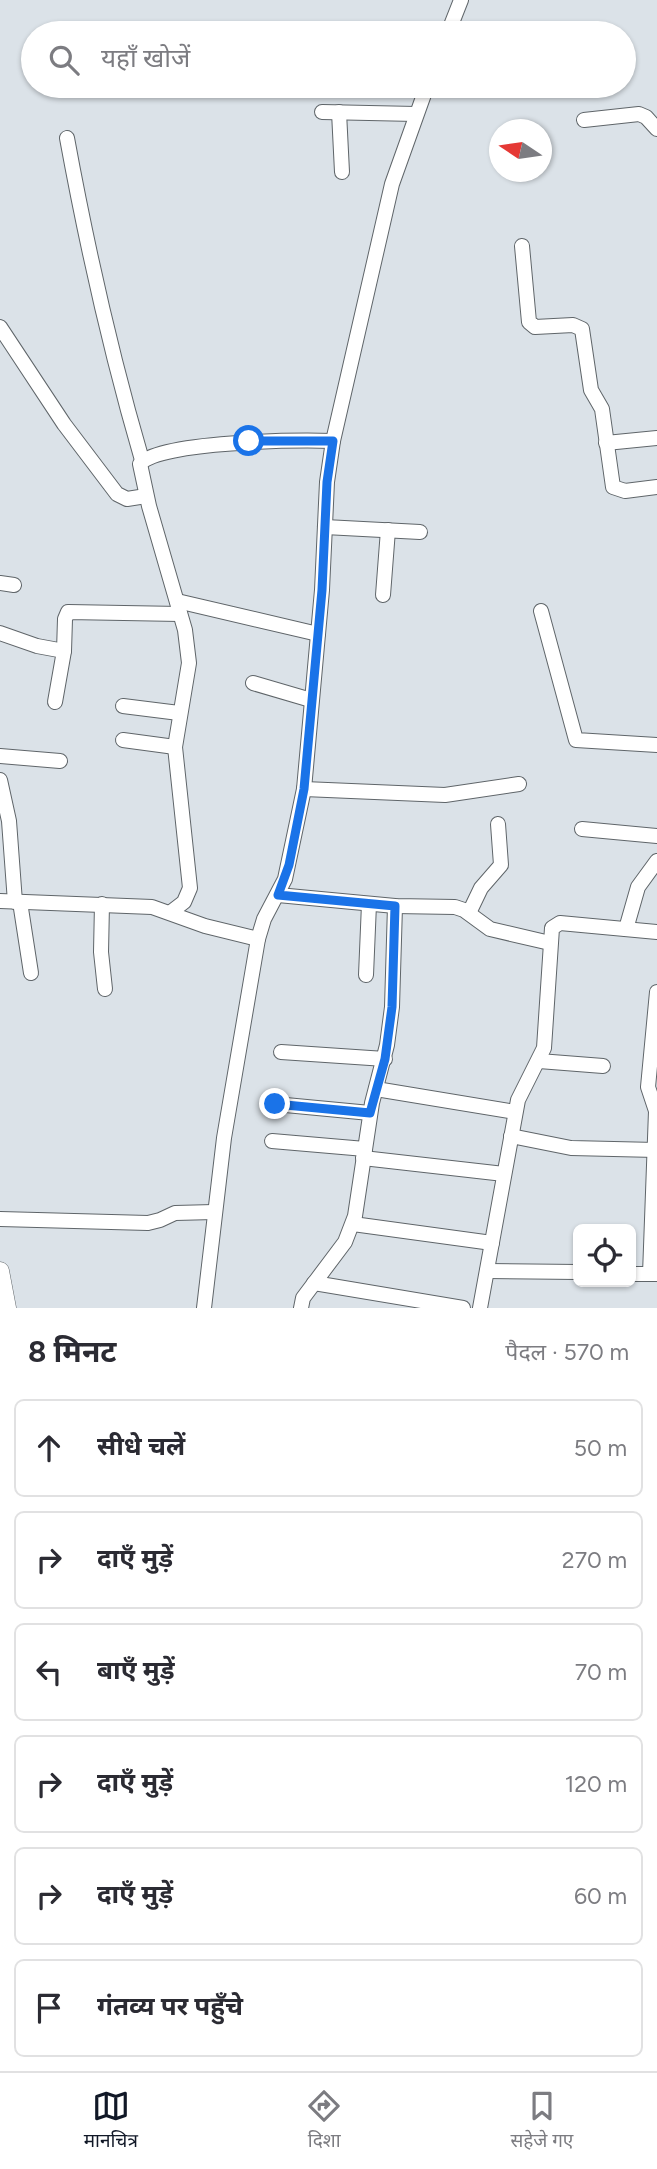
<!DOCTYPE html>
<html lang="hi">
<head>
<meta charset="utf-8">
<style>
	body { margin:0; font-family:Figtree,"Noto Sans Devanagari",sans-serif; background:#f2f2f3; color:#2b2b33 }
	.controls { position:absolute; right:21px; bottom:21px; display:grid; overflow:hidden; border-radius:10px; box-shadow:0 2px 5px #0004 }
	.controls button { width:63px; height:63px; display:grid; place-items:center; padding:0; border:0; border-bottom:2px solid #e1e1e2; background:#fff; color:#2b2b33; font:35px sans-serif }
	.compass { position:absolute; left:489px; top:119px; width:63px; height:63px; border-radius:50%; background:#fff; box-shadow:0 2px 5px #0004; rotate:283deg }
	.stop { position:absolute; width:21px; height:21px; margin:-16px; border:5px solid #1a73e8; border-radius:50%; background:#fff }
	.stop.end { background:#1a73e8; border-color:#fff; box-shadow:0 2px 7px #0008 }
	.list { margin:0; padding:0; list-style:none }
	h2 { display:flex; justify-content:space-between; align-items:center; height:91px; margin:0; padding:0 28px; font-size:30px }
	h2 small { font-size:23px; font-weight:400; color:#7c7c81 }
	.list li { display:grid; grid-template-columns:46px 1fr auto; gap:21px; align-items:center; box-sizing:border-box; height:98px; margin:0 14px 14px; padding:0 14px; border:2px solid #e1e1e2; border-radius:10px }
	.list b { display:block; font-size:26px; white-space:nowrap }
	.list em { font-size:23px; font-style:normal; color:#7c7c81 }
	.icon { flex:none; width:38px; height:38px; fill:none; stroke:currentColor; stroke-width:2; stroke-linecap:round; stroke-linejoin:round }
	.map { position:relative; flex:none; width:657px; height:1308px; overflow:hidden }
	.search { position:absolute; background:#fff; box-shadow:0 2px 5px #0004; left:21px; right:21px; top:21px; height:77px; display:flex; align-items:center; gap:18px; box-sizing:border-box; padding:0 24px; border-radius:38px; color:#7c7c81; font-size:26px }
	.sheet { height:763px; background:#fff }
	nav { display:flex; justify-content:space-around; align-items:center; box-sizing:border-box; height:98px; border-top:2px solid #e1e1e2; background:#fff; font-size:19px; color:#7c7c81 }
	nav a { display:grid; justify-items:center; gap:4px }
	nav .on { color:#111827 }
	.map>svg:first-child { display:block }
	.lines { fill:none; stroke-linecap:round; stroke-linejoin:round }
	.minor-casing { stroke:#5f6569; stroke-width:16 }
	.major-casing { stroke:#5f6569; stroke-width:19 }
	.minor { stroke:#fff; stroke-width:14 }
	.major { stroke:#fff; stroke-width:18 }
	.route { stroke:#1a73e8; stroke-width:9 }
</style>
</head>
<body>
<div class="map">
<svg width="657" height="1308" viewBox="0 0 657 1308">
	<rect width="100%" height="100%" fill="#dbe2e8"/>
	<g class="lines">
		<defs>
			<g id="minor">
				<polyline points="448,33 461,0"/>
				<polyline points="322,112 416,114"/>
				<polyline points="339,112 342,172"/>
				<polyline points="584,120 639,114 646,117 657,129"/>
				<path d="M 67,138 C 87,247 111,354 142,460"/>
				<polyline points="522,246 529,322 535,327 573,325 582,329 591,390 602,409 613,487 625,491 657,487"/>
				<polyline points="0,327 64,424 117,494 127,499 146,496"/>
				<polyline points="606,443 657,438"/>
				<polyline points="325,527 420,532"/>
				<polyline points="0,583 14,585"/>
				<polyline points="383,595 388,530"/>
				<polyline points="177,601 318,634"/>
				<polyline points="541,611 576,740 657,745"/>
				<polyline points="0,633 37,646 64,651"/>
				<polyline points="253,683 311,700"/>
				<polyline points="55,702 64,651 65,619 68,612 180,614"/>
				<polyline points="123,706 179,713"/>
				<polyline points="123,740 175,747"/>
				<polyline points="0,756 60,761"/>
				<polyline points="0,780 9,821 15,902"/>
				<polyline points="304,789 445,795 519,784"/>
				<polyline points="582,829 657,836"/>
				<polyline points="278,895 395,906 455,907 464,910 490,929 550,943"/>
				<polyline points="0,901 152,907 205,926 258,939"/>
				<polyline points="20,902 31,973"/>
				<polyline points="102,904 101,952 105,989"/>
				<path d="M 171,912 L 184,902 L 190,888 L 175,747 L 189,663 L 185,630 L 149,506 L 140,464 C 159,441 300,440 333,441"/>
				<polyline points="469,913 481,888 501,865 498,824"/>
				<polyline points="626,929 638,887 657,861"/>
				<polyline points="366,975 369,904"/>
				<polyline points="281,1052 385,1059"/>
				<polyline points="539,1061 603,1066"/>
				<polyline points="376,1089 515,1112"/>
				<polyline points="275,1104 370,1113"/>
				<polyline points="511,1136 571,1148 656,1150"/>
				<polyline points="272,1141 365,1149"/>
				<polyline points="363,1158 504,1174"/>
				<polyline points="0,1219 148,1223 160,1220 175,1213 214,1212"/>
				<polyline points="353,1224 492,1243"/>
				<polyline points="487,1271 578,1272"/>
				<polyline points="631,1274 657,1274"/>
				<polyline points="650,1274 656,1111 648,1087 657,992"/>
				<polyline points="314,1283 463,1308"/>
				<polyline points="204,1308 224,1138 258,939 264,919 285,879 304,789 322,590 327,482 333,441 392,184 427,86"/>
				<polyline points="301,1308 303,1298 345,1242 355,1216 372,1103 387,1045 392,1007 395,906"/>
				<polyline points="480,1308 518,1100 544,1048 552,928 560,923 657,932"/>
			</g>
			<polyline id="major" points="0,1271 7,1308"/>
		</defs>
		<!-- minor casing -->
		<use href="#minor" class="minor-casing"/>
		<!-- major casing -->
		<use href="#major" class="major-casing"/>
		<!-- minor -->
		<use href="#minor" class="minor"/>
		<!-- major -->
		<use href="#major" class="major"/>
	</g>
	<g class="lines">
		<!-- route -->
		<polyline class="route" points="249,441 333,441 327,482 322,590 304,789 289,865 278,895 395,906 392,1007 385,1059 370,1113 275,1104"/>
	</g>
</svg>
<div class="controls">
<button><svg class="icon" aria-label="locate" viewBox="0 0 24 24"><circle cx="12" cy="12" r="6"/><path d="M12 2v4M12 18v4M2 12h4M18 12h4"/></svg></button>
</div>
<svg class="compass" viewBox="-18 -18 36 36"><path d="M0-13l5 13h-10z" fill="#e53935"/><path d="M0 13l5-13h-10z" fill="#7c7c81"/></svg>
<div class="stop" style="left:249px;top:441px"></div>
<div class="stop end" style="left:275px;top:1104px"></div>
<div class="search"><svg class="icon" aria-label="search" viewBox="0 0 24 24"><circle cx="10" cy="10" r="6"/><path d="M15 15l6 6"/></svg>यहाँ खोजें</div>
</div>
<section class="sheet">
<h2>8 मिनट<small>पैदल · 570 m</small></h2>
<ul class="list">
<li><svg class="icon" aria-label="ahead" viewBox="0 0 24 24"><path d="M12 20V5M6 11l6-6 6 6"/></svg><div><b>सीधे चलें</b></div><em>50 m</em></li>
<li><svg class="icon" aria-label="right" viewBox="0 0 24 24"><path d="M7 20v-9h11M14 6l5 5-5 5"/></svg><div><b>दाएँ मुड़ें</b></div><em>270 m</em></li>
<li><svg class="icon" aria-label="left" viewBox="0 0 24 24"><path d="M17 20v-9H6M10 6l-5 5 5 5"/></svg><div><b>बाएँ मुड़ें</b></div><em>70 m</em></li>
<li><svg class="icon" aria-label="right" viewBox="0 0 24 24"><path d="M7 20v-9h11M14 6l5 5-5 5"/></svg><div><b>दाएँ मुड़ें</b></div><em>120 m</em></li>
<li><svg class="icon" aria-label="right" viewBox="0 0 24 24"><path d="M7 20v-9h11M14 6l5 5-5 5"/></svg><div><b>दाएँ मुड़ें</b></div><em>60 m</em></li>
<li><svg class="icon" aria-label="arrive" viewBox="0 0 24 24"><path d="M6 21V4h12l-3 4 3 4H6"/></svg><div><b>गंतव्य पर पहुँचे</b></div></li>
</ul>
</section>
<nav>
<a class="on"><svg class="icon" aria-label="map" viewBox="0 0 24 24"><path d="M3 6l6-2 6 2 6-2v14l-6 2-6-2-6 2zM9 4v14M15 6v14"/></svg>मानचित्र</a>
<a><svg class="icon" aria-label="directions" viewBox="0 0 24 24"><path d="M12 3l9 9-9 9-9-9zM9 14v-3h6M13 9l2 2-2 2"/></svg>दिशा</a>
<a><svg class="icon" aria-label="saved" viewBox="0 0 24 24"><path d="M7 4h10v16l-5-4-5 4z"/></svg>सहेजे गए</a>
</nav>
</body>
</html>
